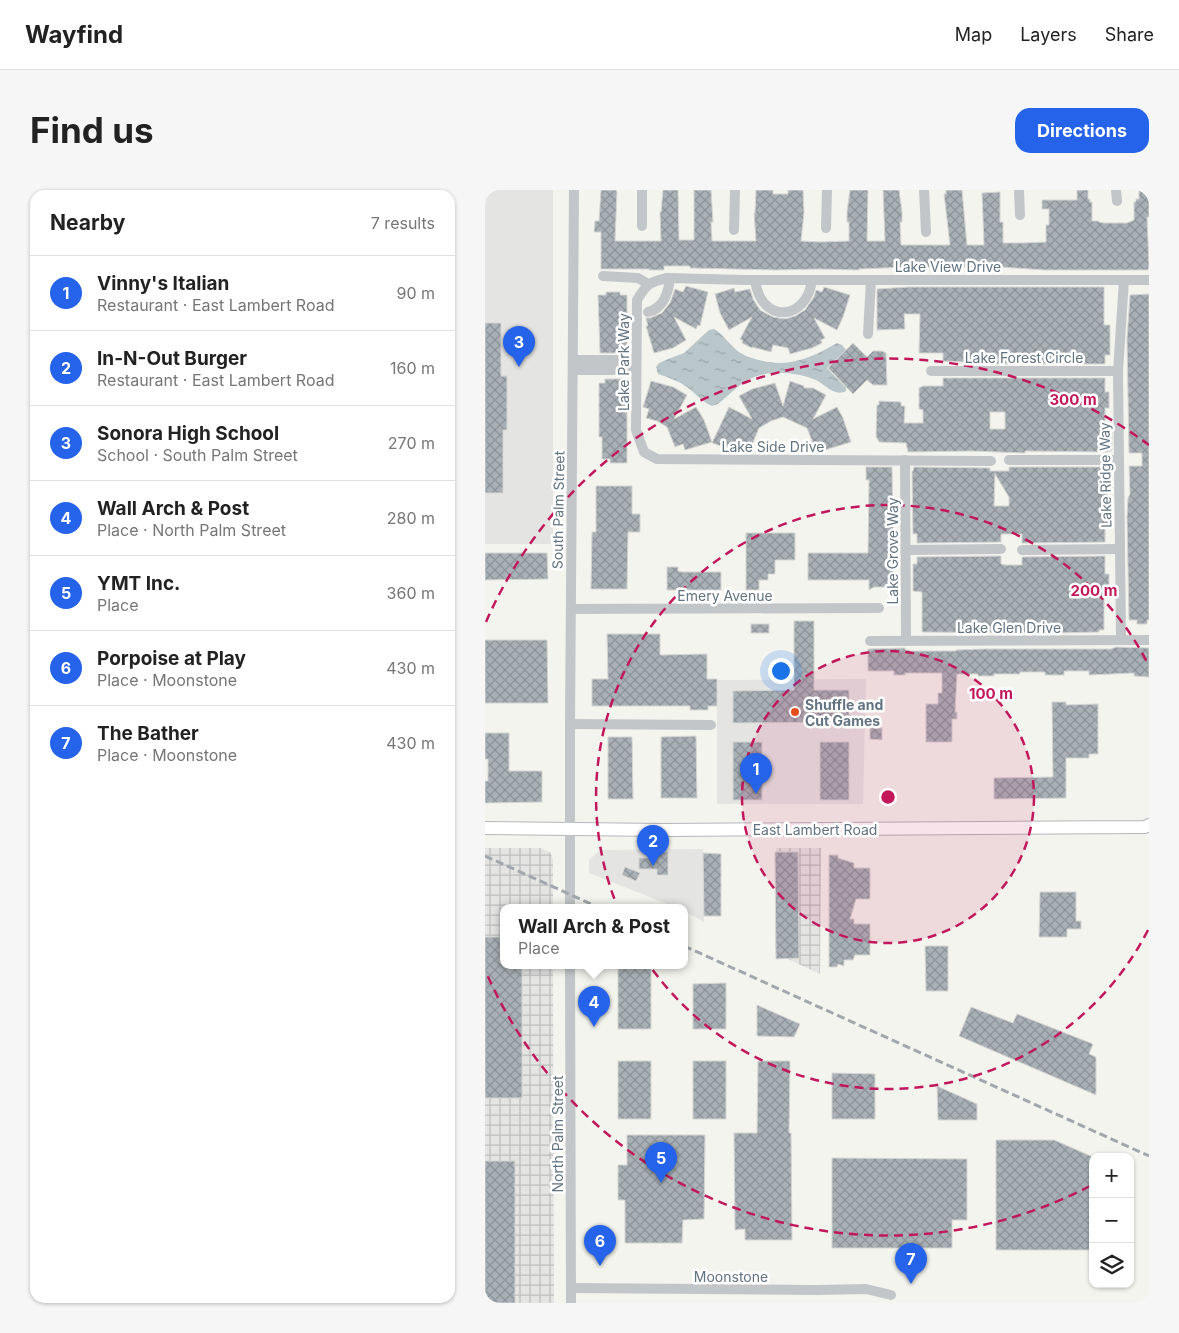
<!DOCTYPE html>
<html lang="en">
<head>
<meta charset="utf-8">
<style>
	body { margin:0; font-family:Inter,sans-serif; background:#f6f6f6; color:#222 }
	.controls { position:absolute; right:15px; bottom:15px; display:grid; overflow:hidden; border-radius:10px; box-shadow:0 1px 4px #0004 }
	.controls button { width:45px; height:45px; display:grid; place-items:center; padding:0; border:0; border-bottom:1px solid #e0e0e0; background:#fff; color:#222; font:25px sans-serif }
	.you { position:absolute; left:295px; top:480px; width:18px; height:18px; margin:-12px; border:4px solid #fff; border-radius:50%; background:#1a73e8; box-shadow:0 0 0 8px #1a73e833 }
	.badge { display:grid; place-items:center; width:32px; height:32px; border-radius:50%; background:#2563eb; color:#fff; font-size:16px; font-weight:700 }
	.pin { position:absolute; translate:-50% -41px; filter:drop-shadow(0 1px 2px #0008) }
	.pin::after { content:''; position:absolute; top:26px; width:18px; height:15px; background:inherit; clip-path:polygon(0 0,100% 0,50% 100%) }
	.popup { position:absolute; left:15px; top:714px; width:188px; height:65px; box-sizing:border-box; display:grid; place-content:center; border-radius:10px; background:#fff; filter:drop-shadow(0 1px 4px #0005); font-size:16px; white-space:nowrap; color:#767676 }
	.popup b { font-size:19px; color:#222 }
	.popup::after { content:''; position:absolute; left:50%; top:100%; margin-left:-10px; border:10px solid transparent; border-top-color:#fff }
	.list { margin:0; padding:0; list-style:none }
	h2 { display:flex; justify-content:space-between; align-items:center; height:65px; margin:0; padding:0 20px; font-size:21px }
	h2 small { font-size:16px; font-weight:400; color:#767676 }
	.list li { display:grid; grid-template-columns:32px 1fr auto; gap:15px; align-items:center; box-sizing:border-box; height:75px; padding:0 20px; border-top:1px solid #e0e0e0 }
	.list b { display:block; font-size:19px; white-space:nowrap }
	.list p { margin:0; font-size:16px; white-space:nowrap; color:#767676 }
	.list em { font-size:16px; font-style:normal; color:#767676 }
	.icon { flex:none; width:28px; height:28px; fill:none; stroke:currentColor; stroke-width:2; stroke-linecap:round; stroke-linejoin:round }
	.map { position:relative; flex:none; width:664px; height:1113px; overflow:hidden; border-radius:15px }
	header { display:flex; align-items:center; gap:30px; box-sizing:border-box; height:70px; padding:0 25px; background:#fff; border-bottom:1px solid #e0e0e0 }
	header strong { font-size:24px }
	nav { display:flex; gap:28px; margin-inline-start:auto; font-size:18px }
	.intro { display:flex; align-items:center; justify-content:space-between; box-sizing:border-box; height:120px; padding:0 30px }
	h1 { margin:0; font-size:35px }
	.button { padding:12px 22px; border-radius:15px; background:#2563eb; color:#fff; font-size:18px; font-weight:700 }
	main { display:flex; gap:30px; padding:0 30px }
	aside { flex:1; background:#fff; border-radius:15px; box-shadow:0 1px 4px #0004 }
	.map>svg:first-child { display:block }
	.built { fill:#e4e5e3 }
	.industrial { fill:url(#industrial-grid) }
	.water { fill:url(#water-ripples) }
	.building { fill:url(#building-cross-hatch); stroke:#d5d5d2; fill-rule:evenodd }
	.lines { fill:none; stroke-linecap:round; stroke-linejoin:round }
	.major-casing { stroke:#b3b7bb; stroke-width:14 }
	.minor { stroke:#c3c6c9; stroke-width:10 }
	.major { stroke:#fff; stroke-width:12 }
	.rail { stroke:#a1a7ac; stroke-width:3; stroke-dasharray:8 4; stroke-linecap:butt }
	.ring { fill:none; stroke:#c2185b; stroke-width:2.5; stroke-dasharray:9 6 }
	.poi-dot { fill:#e64e1d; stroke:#fff; stroke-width:2 }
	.labels { text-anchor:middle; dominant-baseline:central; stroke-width:5; stroke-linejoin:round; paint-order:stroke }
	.street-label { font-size:14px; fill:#627381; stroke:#fff }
	.poi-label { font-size:14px; font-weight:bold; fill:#627381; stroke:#fff; text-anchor:start }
	.centre { fill:#c2185b; stroke:#fff; stroke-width:2.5 }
	.ring-label { font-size:15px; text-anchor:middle; font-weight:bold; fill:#c2185b; stroke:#fff; stroke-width:5; stroke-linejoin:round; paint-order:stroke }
</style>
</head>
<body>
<header>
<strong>Wayfind</strong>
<nav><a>Map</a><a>Layers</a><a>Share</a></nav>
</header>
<div class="intro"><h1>Find us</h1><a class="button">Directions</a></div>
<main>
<aside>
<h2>Nearby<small>7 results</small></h2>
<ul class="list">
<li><span class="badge">1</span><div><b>Vinny's Italian</b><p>Restaurant · East Lambert Road</p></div><em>90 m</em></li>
<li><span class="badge">2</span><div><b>In-N-Out Burger</b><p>Restaurant · East Lambert Road</p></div><em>160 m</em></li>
<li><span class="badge">3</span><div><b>Sonora High School</b><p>School · South Palm Street</p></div><em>270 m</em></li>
<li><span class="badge">4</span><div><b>Wall Arch &amp; Post</b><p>Place · North Palm Street</p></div><em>280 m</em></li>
<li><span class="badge">5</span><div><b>YMT Inc.</b><p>Place</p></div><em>360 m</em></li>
<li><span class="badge">6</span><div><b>Porpoise at Play</b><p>Place · Moonstone</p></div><em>430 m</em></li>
<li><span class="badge">7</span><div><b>The Bather</b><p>Place · Moonstone</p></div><em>430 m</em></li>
</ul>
</aside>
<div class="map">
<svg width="664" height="1113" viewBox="0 0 664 1113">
	<defs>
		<pattern id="industrial-grid" width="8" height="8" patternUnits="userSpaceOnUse" patternTransform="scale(1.25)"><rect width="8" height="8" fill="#e4e5e3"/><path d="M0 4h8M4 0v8" fill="none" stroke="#bcbebd"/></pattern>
		<pattern id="water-ripples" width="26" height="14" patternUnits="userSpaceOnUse" patternTransform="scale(1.25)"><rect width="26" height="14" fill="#b9c6ca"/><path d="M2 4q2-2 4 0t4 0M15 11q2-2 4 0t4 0" fill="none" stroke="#9aa5a9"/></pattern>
		<pattern id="building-cross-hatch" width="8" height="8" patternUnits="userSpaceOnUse" patternTransform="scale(1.25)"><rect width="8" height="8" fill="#a9b1b6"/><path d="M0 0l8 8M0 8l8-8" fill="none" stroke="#8d9499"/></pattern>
	</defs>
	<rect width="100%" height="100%" fill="#f4f4ef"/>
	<!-- built -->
	<g class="built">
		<rect x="0" y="0" width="68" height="354"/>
		<polygon points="381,489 378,614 232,614 232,490"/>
		<polygon points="218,659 219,732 199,721 199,718 192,718 104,683 104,670 115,660"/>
	</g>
	<!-- industrial -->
	<g class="industrial">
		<polygon points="0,658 56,658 65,662 68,669 68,718 19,718 19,776 68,776 69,1113 0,1113"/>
		<polygon points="291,658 336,658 335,784 290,763"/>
	</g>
	<!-- water -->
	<path class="water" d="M 229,139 C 236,142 246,156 254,162 C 263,168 273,170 283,172 C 310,176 329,166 352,153 L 357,155 L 361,160 L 342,178 L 361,198 L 361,201 C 349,207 341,195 331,190 C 311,182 283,179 263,190 C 252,196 243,206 233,214 L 227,216 C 217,212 211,204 202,197 C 193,191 183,187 173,184 L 171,177 L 174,173 L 183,169 L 199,163 L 224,140 Z"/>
	<!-- building -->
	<g class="building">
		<polygon points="116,0 131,0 132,2 130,51 176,51 175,22 176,22 178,0 193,0 194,50 209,50 209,0 226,0 228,32 226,32 227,51 271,51 269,23 270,23 271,0 288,0 288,4 303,4 303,0 318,0 319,23 316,51 335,52 364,51 364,32 362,32 362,22 365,0 383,0 382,51 400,51 398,0 414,0 417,22 417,32 415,32 416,55 465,55 459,4 461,4 461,0 477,0 482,55 499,55 497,3 515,2 515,32 518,32 518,53 537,53 561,52 561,35 564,35 564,19 557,19 557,10 592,10 592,0 603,0 603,9 605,9 605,12 607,12 607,31 614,31 614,32 619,33 642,33 649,30 649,12 651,12 651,9 654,9 654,0 664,0 664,27 662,27 664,75 663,80 560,80 515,77 424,77 374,79 374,80 334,79 293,80 205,78 205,76 179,76 179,80 164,80 164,79 116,79 116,42 109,42 110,31 114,31"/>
		<polygon points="201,96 223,102 215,136 213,135 211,139 189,127 201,150 188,158 169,163 161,136 163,136 161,128 165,128 177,123 185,113 190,99 198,102"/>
		<polygon points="339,97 365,105 358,127 352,140 329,128 340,148 336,150 337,153 327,158 305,164 303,158 288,155 286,162 267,157 267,158 257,153 258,151 255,149 267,127 244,140 235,123 230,104 249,98 250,102 265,99 268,109 275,120 288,127 300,129 310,126 320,120 329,107 331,100 337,102"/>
		<polygon points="424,97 619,97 619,135 625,135 625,165 620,165 620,174 480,174 479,172 458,171 458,163 434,163 435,124 419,124 420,139 392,140 392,99"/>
		<polygon points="121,102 135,102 135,105 142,105 142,159 139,163 115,163 113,105 121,105"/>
		<polygon points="664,104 664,430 662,430 662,434 652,434 652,430 644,430 642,327 643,308 645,304 644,276 657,276 657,263 644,263 642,149 645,105"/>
		<polygon points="0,133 16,133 16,186 22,186 22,240 18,240 18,303 0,303"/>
		<polygon points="368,153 382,167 388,161 397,161 401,163 402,195 388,195 382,190 368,204 343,178"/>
		<path d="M 458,188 L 620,188 L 620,202 L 624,202 L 624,218 L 620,218 L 620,234 L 627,234 L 627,260 L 622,262 L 540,261 L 540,263 L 486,261 L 423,262 L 421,253 L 394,252 L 391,246 L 392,215 L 394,215 L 394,211 L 416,212 L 416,216 L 420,216 L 419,233 L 438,233 L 438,220 L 434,219 L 434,198 L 438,196 L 458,196 ZM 505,222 L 520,222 L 520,239 L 505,239 Z"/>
		<polygon points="120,189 138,189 142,193 142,273 125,273 125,269 117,269 117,247 114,247 114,193 120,193"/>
		<polygon points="166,191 188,197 202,205 189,229 211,217 219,230 227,252 200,260 198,254 190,257 182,237 172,231 161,228 164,219 158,217"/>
		<polygon points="305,191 319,196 319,198 328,198 341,205 328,229 352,217 358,228 366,252 340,260 337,254 329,256 322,238 298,227 286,231 274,238 266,257 257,254 257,256 253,255 250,258 242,256 242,258 227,253 244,217 267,229 254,206 267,199 290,193 298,216"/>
		<polygon points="381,277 407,277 409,397 389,397 384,400 384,390 323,390 323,363 383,363 384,290 381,290"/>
		<path d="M 429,277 L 505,278 L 505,281 L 524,281 L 524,277 L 622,277 L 622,287 L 627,287 L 627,299 L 623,299 L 623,315 L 626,315 L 626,322 L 625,334 L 620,334 L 620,352 L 537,353 L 537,344 L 516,344 L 516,352 L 432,353 L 432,344 L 428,344 L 427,281 L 428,281 ZM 510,284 L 524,307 L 524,316 L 509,316 Z"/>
		<polygon points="111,296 147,296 147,324 155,324 155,342 143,342 142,399 106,399 107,342 111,342"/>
		<polygon points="261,343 310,343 310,370 290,370 290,384 283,384 283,390 274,390 274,400 261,400"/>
		<polygon points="0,363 62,363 63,389 0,390"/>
		<polygon points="516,366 516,374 520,375 537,375 537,367 620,366 620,384 624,384 624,398 620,398 620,403 619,403 619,440 614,440 614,442 570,443 437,442 437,402 428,401 428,374 432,374 432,367"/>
		<polygon points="182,377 193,377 193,381 197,382 236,382 236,400 182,400"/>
		<polygon points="309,431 329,431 329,500 364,500 364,532 248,533 248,501 309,500"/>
		<rect x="266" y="434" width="18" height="9"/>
		<polygon points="122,444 175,444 175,465 222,464 222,489 232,489 232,516 223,516 223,520 205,520 205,516 107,516 107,489 123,489"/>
		<polygon points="0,450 62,450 63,513 0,513"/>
		<polygon points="631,457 664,458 664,487 649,486 649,483 604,485 604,481 579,481 579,485 560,485 560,482 535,482 535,484 509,484 509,486 493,486 493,484 472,484 470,522 472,522 472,529 467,529 467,552 441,552 441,514 453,514 453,503 457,503 457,483 420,483 420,485 409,485 409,481 383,481 383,459 420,458 420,460 424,460 424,461 471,461 471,460 498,459 626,459"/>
		<polygon points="567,512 581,512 581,515 613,514 613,564 604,564 604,568 581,568 581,608 509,609 509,588 568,587"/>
		<polygon points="385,538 397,538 397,550 385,549"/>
		<polygon points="0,543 24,543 24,581 57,581 57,612 0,613 0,591 3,591 3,569 0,569"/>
		<polygon points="211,546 212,608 176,608 176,547"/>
		<polygon points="123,547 147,547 148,609 123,609"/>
		<rect x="248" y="552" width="29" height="58"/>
		<rect x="335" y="552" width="29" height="58"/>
		<polygon points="172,662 183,662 183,685 172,685 172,679 154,679 154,668 172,668"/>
		<polygon points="290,662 313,662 314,768 291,769"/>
		<polygon points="218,663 236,664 236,726 219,726"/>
		<polygon points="344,665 353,665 353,668 369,673 369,678 385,678 385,709 371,709 365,729 369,729 369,734 385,734 385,765 370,765 368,770 359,770 359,776 353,774 352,777 344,777"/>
		<polygon points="140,677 155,683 151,691 137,685"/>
		<polygon points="555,702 591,702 591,731 596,731 596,739 582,739 582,747 554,747"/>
		<polygon points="0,747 19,747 19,776 37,776 37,908 0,908"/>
		<polygon points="440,756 463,756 463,801 441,801"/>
		<rect x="133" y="776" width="33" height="63"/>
		<polygon points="241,793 241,839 208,839 208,794"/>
		<polygon points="272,815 315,834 309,847 272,846"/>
		<polygon points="486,817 528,833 532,824 608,854 604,864 611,867 611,905 474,846"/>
		<rect x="133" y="871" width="33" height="58"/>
		<rect x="208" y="871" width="33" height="58"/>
		<polygon points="273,871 305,871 304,943 306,943 307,1050 260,1050 260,1039 250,1040 249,943 272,943"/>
		<polygon points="347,883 390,884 390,929 347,929"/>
		<polygon points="452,896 492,914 492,930 453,930"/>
		<polygon points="142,945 220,945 219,1029 198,1030 197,1053 140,1053 140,1010 133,1010 133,975 142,975"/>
		<polygon points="511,950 569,950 608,967 608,1060 511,1060"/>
		<polygon points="347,968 482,969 482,1030 467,1030 467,1058 347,1058"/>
		<rect x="0" y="971" width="30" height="142"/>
	</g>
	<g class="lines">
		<defs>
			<polyline id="major" points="0,638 178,640 660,637 664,635"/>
		</defs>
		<!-- major casing -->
		<use href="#major" class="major-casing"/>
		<!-- minor -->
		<g class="minor">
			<polyline points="157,0 157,36"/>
			<polyline points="439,0 441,42"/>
			<polyline points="534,0 535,25"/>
			<polyline points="631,0 632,11"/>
			<polyline points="341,38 342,0"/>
			<polyline points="249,40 250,0"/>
			<polyline points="118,86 153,88 163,94"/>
			<path d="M 270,90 C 276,135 322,131 327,90"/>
			<path d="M 163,122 C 179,118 183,103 185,89"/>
			<polyline points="383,144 386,90"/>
			<polyline points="88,170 151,170"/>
			<polyline points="88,180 151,180"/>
			<polyline points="446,181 633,181"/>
			<polyline points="420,270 421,451"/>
			<polyline points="524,270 634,270"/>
			<path d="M 506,271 L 172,269 L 159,262 L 151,240 L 152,110 C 161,95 164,92 182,88 L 262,90 L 664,90"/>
			<polyline points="420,360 516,359"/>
			<polyline points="537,360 634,359"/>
			<polyline points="86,419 394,418"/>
			<polyline points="636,450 633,181 639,90"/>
			<polyline points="385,451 664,450"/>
			<polyline points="85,534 226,535"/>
			<polyline points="85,718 85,534 89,0"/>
			<polyline points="85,776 86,1113"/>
			<polyline points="86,1098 331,1100 381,1099 406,1105"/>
		</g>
		<!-- major -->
		<use href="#major" class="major"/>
		<!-- rail -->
		<g class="rail">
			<polyline points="0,666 115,718"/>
			<polyline points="199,756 664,966"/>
		</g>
	</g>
	<!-- distance rings -->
	<circle cx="403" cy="607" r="146" fill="#c2185b" fill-opacity=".12"/>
	<g class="ring">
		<circle cx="403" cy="607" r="146"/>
		<path d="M663 740A292 292 0 1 1 663 474"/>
		<path d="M605 996A438 438 0 0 1 1 782M1 432A438 438 0 0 1 664 255"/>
	</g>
	<!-- markers -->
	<circle class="poi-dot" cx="310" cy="522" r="5"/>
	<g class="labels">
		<!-- street labels -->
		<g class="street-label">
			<text x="463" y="76">Lake View Drive</text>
			<text x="539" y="167">Lake Forest Circle</text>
			<text transform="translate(138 172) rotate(-90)">Lake Park Way</text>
			<text x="288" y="256">Lake Side Drive</text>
			<text transform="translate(620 285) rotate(-91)">Lake Ridge Way</text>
			<text transform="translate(73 320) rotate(-89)">South Palm Street</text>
			<text transform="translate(407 361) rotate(-90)">Lake Grove Way</text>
			<text x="240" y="405">Emery Avenue</text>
			<text x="524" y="437">Lake Glen Drive</text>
			<text x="330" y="639">East Lambert Road</text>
			<text transform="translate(72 944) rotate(-90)">North Palm Street</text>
			<text x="246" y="1086">Moonstone</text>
		</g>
		<!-- poi labels -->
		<g class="poi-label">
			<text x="320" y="514">Shuffle and<tspan x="320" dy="16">Cut Games</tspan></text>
		</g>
	</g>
	<circle cx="403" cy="607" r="8" class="centre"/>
	<g class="ring-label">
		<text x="588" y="215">300 m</text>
		<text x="609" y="406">200 m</text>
		<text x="506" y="509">100 m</text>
	</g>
</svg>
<div class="controls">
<button>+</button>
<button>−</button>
<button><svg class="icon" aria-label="layers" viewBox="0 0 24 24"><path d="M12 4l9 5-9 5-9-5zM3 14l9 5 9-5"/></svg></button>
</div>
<div class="you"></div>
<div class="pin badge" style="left:271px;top:604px">1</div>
<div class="pin badge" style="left:168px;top:676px">2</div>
<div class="pin badge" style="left:34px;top:177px">3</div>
<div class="pin badge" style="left:109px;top:837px">4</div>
<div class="popup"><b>Wall Arch &amp; Post</b>Place</div>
<div class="pin badge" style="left:176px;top:993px">5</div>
<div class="pin badge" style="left:115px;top:1076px">6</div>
<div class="pin badge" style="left:426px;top:1094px">7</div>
</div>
</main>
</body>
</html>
